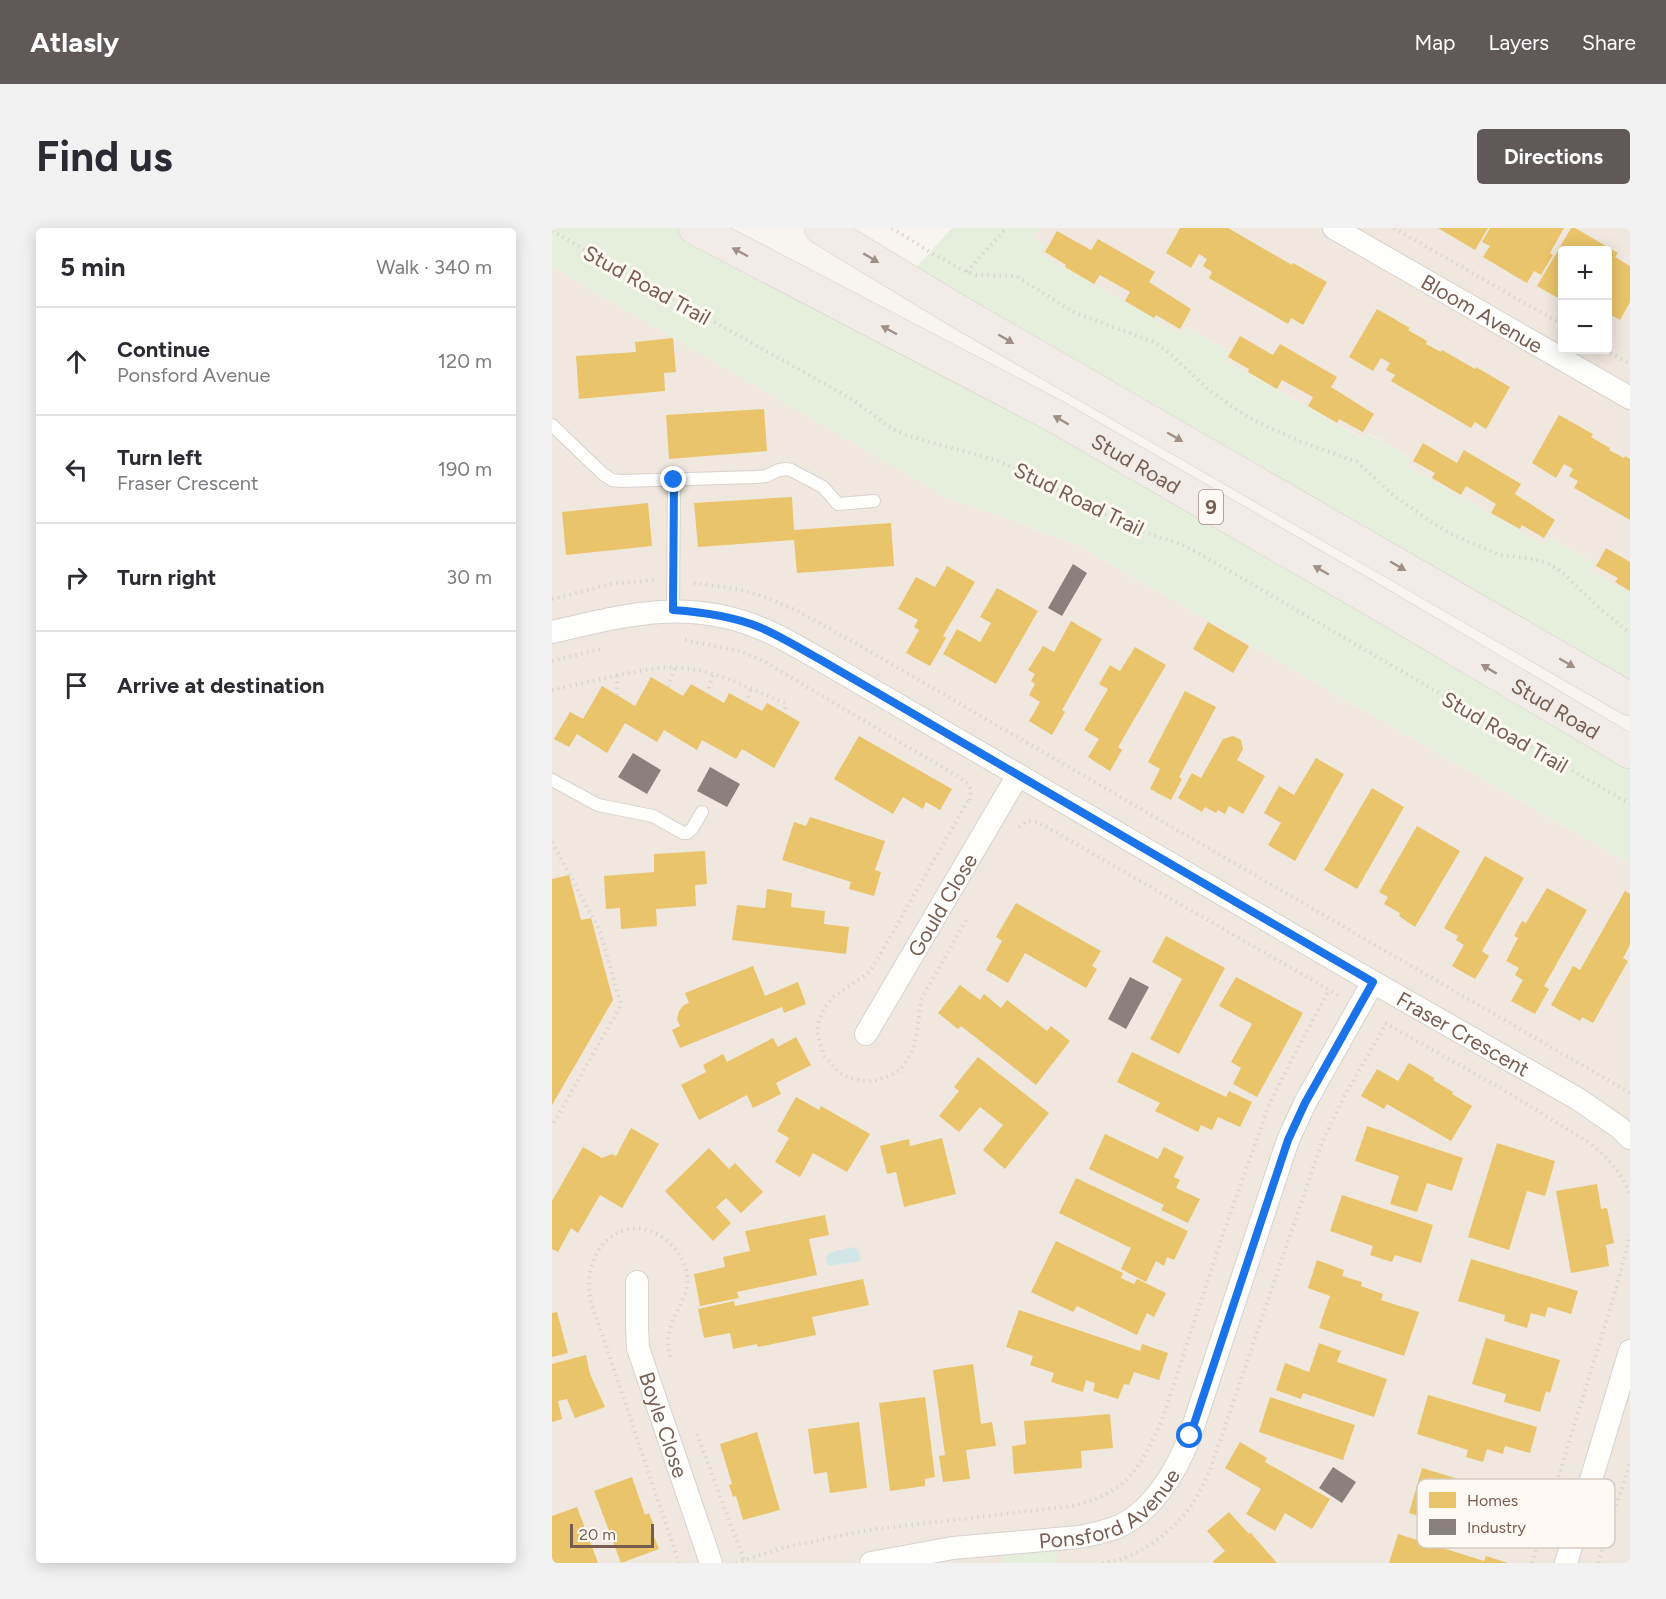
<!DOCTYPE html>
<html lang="en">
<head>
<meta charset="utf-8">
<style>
	body { margin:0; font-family:Figtree,sans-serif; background:#f2f2f3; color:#2b2b33 }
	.controls { position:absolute; right:18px; top:18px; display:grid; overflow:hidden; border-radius:6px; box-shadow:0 3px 15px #0003 }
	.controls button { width:54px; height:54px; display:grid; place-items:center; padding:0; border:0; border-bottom:2px solid #e1e1e2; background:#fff; color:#2b2b33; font:30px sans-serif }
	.scale { position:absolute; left:18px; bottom:15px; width:84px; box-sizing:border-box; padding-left:6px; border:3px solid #775d50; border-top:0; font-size:16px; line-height:21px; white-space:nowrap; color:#775d50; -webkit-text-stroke:4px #fefaf3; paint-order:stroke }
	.stop { position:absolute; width:18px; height:18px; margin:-14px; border:4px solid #1a73e8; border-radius:50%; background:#fff }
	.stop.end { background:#1a73e8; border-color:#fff; box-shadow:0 2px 6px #0008 }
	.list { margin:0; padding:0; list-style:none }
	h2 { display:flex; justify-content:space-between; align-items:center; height:78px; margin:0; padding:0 24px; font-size:26px }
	h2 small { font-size:20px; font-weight:400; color:#7c7c81 }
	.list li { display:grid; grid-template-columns:39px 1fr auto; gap:18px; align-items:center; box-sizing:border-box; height:108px; padding:0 24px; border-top:2px solid #e1e1e2 }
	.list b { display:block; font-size:22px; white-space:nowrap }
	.list p { margin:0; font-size:20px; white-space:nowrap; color:#7c7c81 }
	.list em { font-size:20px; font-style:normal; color:#7c7c81 }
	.icon { flex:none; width:33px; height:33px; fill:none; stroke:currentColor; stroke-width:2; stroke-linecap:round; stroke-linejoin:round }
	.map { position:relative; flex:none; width:1078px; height:1335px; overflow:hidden; border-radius:6px }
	header { display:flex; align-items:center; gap:36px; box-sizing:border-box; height:84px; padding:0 30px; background:#615959; color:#fff }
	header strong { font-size:28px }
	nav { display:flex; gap:33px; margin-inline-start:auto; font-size:21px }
	.intro { display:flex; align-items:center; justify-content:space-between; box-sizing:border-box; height:144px; padding:0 36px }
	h1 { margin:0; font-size:42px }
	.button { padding:15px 27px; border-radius:6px; background:#615959; color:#fff; font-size:21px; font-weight:700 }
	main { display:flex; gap:36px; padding:0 36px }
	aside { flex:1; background:#fff; border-radius:6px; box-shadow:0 3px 15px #0003 }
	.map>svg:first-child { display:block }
	.residential { fill:#f0e8de; fill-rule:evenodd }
	.green { fill:#e6efdc }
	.water { fill:#d2e6e8 }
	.homes { fill:#e9c46a }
	.industry { fill:#8a817c }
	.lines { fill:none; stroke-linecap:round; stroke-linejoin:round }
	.service-casing { stroke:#d8d2ce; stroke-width:14 }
	.minor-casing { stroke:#d8d2ce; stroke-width:24 }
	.trunk-casing { stroke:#d9d1cc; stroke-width:34 }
	.path { stroke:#dbd5d0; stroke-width:4; stroke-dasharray:1.5 4.5; stroke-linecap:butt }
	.service { stroke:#fefefd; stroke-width:12 }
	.minor { stroke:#fefefd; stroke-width:22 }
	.trunk { stroke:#f2ece8; stroke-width:33 }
	.oneway { fill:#a28f85 }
	.route { stroke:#1a73e8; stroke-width:8 }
	.labels { text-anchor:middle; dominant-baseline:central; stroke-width:6; stroke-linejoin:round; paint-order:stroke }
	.shield { fill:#fefaf3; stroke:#a08c81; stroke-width:1.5 }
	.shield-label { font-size:20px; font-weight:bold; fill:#775d50 }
	.street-label { font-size:21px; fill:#775d50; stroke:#fefaf3 }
	.key { fill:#fefaf3; stroke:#d6cbc2; stroke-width:1.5 }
	.key-label { font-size:16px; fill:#775d50 }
</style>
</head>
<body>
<header>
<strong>Atlasly</strong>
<nav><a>Map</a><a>Layers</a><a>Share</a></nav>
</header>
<div class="intro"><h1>Find us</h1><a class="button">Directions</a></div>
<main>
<aside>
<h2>5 min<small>Walk · 340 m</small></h2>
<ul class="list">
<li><svg class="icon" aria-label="ahead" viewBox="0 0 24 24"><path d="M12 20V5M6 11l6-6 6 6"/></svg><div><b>Continue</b><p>Ponsford Avenue</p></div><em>120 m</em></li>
<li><svg class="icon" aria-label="left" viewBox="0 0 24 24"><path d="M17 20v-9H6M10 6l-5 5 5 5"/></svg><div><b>Turn left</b><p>Fraser Crescent</p></div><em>190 m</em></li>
<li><svg class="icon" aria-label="right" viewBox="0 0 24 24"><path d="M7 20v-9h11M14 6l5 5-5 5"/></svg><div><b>Turn right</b></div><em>30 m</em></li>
<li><svg class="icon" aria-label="arrive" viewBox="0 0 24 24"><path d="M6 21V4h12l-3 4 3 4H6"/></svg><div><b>Arrive at destination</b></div></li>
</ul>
</aside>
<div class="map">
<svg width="1078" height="1335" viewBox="0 0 1078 1335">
	<rect width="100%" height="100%" fill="#f8f5f0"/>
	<!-- residential -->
	<g class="residential">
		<path d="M 489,0 L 1078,0 L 1078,365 L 1037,342 L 1042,335 L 997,309 L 992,317 L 855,238 L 859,230 L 816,205 L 812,211 L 672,132 L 676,123 L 634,99 L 629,107 L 488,26 L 479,10 ZM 1011,22 L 1056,22 L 1056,122 L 1011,122 Z"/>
		<polygon points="0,39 397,270 463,293 529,319 1078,636 1078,1335 0,1335"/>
	</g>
	<!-- green -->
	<g class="green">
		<polygon points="0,0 143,0 1078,524 1078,636 529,319 463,293 397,271 0,39"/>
		<polygon points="400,0 489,0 480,10 493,18 489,26 629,106 634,99 676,123 672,132 811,211 815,205 859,230 855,238 991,316 997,309 1042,335 1038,342 1078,365 1078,471 354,51"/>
		<polygon points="504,1311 506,1335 452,1335 450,1316"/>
	</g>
	<!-- water -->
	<polygon class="water" points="300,1019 306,1022 309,1033 276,1038 274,1028 276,1025"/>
	<!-- homes -->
	<g class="homes">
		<polygon points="628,0 676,0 740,37 741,35 775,54 751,97 739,90 736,96 657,50 660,44 651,38 655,31 647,26 639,40 614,25"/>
		<polygon points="886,0 936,0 923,22"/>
		<polygon points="938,0 1012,0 998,25 1001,27 989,47 982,43 975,55 931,29 938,18 930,14"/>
		<polygon points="1019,0 1023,0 1066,25 1063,29 1078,38 1078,74 1068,92 1059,87 1056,94 1056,22 1011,22 1011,73 985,58"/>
		<polygon points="505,3 539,22 546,11 603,44 597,54 639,81 628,101 604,87 602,90 573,73 578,64 548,47 542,56 513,39 514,37 493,24"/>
		<polygon points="825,81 858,100 856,102 875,113 874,116 889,124 890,122 923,141 924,139 958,159 934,201 923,194 919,200 839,153 843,147 834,142 838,135 829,130 821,143 797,129"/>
		<polygon points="688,108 721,127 728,116 785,149 779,159 822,186 811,204 787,191 785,195 756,178 761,169 730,152 725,161 696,144 697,141 676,129"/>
		<polygon points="121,110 124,144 112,145 113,163 27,171 24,128 84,124 83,114"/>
		<polygon points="212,181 215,223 117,231 114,187"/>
		<polygon points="1007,187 1041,206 1039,209 1058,220 1057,222 1072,230 1073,228 1078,231 1078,292 1022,260 1026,253 1017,248 1021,241 1012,236 1004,250 980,235"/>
		<polygon points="871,215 905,235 912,222 969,256 963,266 1003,292 992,310 970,297 968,301 939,285 944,276 914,258 909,267 880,250 883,245 861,233"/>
		<polygon points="240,269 242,302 339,295 342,338 245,345 242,312 146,319 142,275"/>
		<polygon points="96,275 100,318 14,327 10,284"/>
		<polygon points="1054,320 1078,334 1078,363 1063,354 1066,350 1044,338"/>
		<polygon points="395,338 423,354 391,408 394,410 378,438 354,425 367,402 362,399 366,392 346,381 364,349 383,359"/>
		<polygon points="445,360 486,383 444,456 391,426 405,401 428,414 439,395 428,389"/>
		<polygon points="519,393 550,411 510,482 513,484 500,507 477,493 488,474 477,467 483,456 479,453 483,446 476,442 491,418 502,424"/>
		<polygon points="656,394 697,418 681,445 641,421"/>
		<polygon points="583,419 614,437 566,519 570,522 558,543 536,529 547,511 532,502 556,461 547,456 558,437 568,443"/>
		<polygon points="99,449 131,468 139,456 172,475 177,465 210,483 215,475 248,494 222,540 190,521 184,531 150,512 145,522 112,502 105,514 73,495 55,525 25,506 17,519 2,511 18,484 31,491 50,458 83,478"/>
		<polygon points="633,463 664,479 627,549 630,551 619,572 598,561 608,541 596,534"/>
		<polygon points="307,508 400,561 388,582 374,574 371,581 351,569 341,586 282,551"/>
		<polygon points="681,508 689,512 691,521 685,532 713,548 691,586 677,578 673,586 666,582 664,585 653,579 650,584 626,570 640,545 649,550 671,511"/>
		<polygon points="764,530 792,546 743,633 716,617 729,595 712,585 727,558 742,567"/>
		<polygon points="820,560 852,579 805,661 772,642"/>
		<polygon points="258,589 333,613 323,642 329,644 322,668 297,661 299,654 230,632 242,594 254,598"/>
		<polygon points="865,598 908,623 863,699 847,688 848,685 832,676 836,669 827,664"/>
		<polygon points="153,623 155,656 143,657 144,678 104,681 105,698 69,701 68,680 54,681 52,648 102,644 102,626"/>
		<polygon points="933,628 972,650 930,723 937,728 923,751 900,738 912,717 904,712 906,708 892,700"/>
		<polygon points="17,647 29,692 39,690 61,772 0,877 0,651"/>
		<polygon points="995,660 1035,682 992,758 997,761 983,786 959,773 971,752 963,747 967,740 954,733 966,710 962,708 970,693 974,695"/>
		<polygon points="215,661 240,665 239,679 273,683 272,696 297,699 294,726 180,712 185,677 213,680"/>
		<polygon points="1073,663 1078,666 1078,717 1071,730 1076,733 1041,795 1030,789 1028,793 999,777 1021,738 1028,742"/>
		<polygon points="464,675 549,723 540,738 545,741 534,760 473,725 456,755 434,742 450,713 444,709"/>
		<polygon points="614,708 673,740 627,826 598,811 630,751 600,734"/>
		<polygon points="201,738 213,768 246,754 254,776 232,785 230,779 128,820 120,802 128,798 125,791 127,783 132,777 137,775 133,765"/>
		<polygon points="684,749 751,785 705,869 681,856 689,840 679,834 700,796 667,778"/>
		<polygon points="408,757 428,772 432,766 449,780 455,772 495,803 499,798 518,813 484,857 409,798 406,801 386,785"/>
		<polygon points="244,809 259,837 224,855 229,866 201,880 195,867 147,892 129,857 154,844 151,837 171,826 175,834 221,810 226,819"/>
		<polygon points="580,824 674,869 677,863 700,874 688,899 666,889 660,902 649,897 646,904 603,883 608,875 565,854"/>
		<polygon points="426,829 497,885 453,941 431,922 451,897 428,879 407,904 387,888 407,863 402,859"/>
		<polygon points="857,835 882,850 881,852 901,864 900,866 920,878 899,913 835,876 832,881 809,868 825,841 846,853"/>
		<polygon points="244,869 267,882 269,878 318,906 295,944 261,925 248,949 223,934 237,910 225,903"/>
		<polygon points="815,898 911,930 900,963 875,955 865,984 838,976 847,948 803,933"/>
		<polygon points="79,900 107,916 70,980 48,967 26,1005 19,1000 6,1024 0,1021 0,973 31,919 50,930 60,926 64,928"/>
		<polygon points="553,906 606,931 612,919 632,929 622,949 628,952 624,960 648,971 636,995 609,982 612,977 537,941"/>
		<polygon points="390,910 404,966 352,979 344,944 335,946 328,918 357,911 358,918"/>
		<polygon points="945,915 1003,933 993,968 975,963 957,1022 916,1009"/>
		<polygon points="157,920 177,941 183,935 211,964 189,985 174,970 164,979 179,995 161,1013 113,963"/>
		<polygon points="524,950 636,1003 622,1032 615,1029 612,1038 604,1033 594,1054 569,1041 579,1020 507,985"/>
		<polygon points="1045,956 1049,981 1055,980 1062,1015 1054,1017 1057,1038 1019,1045 1004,963"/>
		<polygon points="790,967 881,997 869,1035 843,1027 840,1034 818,1027 821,1018 778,1003"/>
		<polygon points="273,987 277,1007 257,1011 265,1047 185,1064 187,1070 148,1078 142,1046 173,1039 171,1029 198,1023 193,1003"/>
		<polygon points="504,1013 571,1045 569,1050 582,1056 585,1051 614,1065 602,1089 595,1085 585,1107 525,1078 521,1084 479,1064"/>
		<polygon points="919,1031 1026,1063 1019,1086 996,1079 993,1089 979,1085 975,1100 952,1093 953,1087 906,1073"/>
		<polygon points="765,1032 792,1042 790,1048 810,1054 809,1058 831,1066 829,1072 867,1084 852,1128 767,1100 778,1068 756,1060"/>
		<polygon points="311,1051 317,1077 260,1089 264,1107 206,1119 205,1116 181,1121 178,1105 152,1110 146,1081 182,1073 183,1078"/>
		<polygon points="467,1082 588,1123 590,1116 616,1125 607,1152 582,1144 577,1157 572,1156 566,1171 541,1163 543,1155 534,1152 531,1164 499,1154 502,1145 478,1137 481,1128 454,1119"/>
		<polygon points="5,1084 16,1125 0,1129 0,1085"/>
		<polygon points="934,1110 1008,1132 998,1165 994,1163 988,1184 952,1174 954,1166 920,1156"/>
		<polygon points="767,1115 789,1123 785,1134 835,1151 822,1189 751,1165 749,1171 724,1162 733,1135 757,1144"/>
		<polygon points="34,1127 38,1146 53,1179 23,1190 15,1171 6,1173 10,1191 0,1194 0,1136"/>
		<polygon points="421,1136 429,1196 440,1194 444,1218 414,1222 418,1251 391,1254 387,1228 393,1227 381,1142"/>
		<polygon points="876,1167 985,1199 978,1225 953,1218 951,1226 935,1221 931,1234 914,1229 916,1222 865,1206"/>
		<polygon points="373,1169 383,1249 373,1251 373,1258 338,1263 327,1175"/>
		<polygon points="718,1169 803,1197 791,1232 707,1204"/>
		<polygon points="558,1186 561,1220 529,1223 530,1240 462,1246 460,1218 474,1216 472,1193"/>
		<polygon points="307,1194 315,1260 278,1265 275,1244 262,1246 256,1201"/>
		<polygon points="205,1204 228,1282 191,1292 184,1268 181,1269 177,1257 180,1256 168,1216"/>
		<polygon points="688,1214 715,1230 713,1234 778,1271 760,1301 733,1285 723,1303 694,1286 709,1261 673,1240"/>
		<polygon points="870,1240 959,1267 960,1263 986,1271 979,1293 953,1285 948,1299 935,1295 931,1308 913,1302 915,1296 896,1290 894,1297 857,1285"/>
		<polygon points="80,1249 93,1287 97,1285 102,1298 98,1299 107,1321 69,1335 42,1263"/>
		<polygon points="25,1279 46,1335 0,1335 0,1288"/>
		<polygon points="677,1284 697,1306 698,1304 725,1335 662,1335 661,1333 673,1323 655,1303"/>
		<polygon points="846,1306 932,1333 934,1328 956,1335 837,1335"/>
	</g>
	<!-- industry -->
	<g class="industry">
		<polygon points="521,336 535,345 510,388 496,380"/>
		<polygon points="81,525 109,542 95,566 66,549"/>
		<polygon points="158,539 188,556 175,579 145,563"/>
		<polygon points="578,749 597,759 574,801 556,791"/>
		<polygon points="781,1239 804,1254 790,1275 767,1260"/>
	</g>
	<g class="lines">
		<defs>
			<g id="service">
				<polyline points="0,197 51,246 60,252 69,253 204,249 214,248 227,242 234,241 239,242 271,259 286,276 322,273"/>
				<polyline points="121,382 122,252"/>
				<polyline points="0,552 46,577 101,588 131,605 135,605 140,601 150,584"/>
			</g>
			<g id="minor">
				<path id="s1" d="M 782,0 L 1078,170"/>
				<path id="s2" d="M 0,404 C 73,387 135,370 208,400 C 229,408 249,421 269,432 L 821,754 L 1026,871 L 1068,900 L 1078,910"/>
				<path id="s3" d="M 314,806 L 466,547"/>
				<path id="s4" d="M 85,1054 L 85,1100 L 86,1120 L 159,1335"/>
				<path id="s5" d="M 319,1335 L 401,1320 L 527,1309 C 539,1307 551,1304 563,1300 C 600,1285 624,1244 638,1208 L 736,912 L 753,875 L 821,754"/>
				<polyline points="1014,1335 1078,1123"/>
			</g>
			<g id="trunk">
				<path id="s6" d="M 143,0 L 501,187 L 821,372 L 1078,524"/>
				<polyline points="269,0 404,82 1078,471"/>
			</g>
		</defs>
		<!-- service casing -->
		<use href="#service" class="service-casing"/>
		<!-- minor casing -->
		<use href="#minor" class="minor-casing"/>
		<!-- trunk casing -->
		<use href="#trunk" class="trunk-casing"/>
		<!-- path -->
		<g class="path">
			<polyline points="340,0 381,26 415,44 425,47 464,48 523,85 602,114 615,123 658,163 691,186 707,195 750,214 805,234 841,267 881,295 899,306 948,327 975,330 993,334 1004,340 1012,346 1047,380 1078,405"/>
			<polyline points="842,0 1011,97"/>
			<polyline points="0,3 280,160 301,172 339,200 354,207 446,233 473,245 579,300 624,314 643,323 1078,576"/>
			<polyline points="415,44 454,0"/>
			<polyline points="1053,122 1078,136"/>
			<path d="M 142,355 C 157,357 173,359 188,362 C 230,371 268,396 305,416 L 1078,865"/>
			<polyline points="0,371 59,356 102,352"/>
			<polyline points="133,412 188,423 213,434 405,548 416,556 419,561 418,572"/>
			<polyline points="0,433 49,421"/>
			<polyline points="116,459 123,439"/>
			<path d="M 0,462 C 26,456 51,450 77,445 C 95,442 114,437 132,440 C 167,444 200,461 232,475 L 234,478 L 232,485"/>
			<polyline points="155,466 161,447"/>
			<polyline points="65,467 65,447"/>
			<polyline points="194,475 199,461"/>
			<polyline points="467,599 475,593 486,594 786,767"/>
			<polyline points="0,614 48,703 69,777 0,898"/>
			<polyline points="414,692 369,772 364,810 361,822 348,842 339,847 322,853 311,853 298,850 288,845 272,828 265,804 267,791 273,779 281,769 318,744 417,571"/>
			<path d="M 833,795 L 950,861 L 1036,914 C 1054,927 1069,945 1078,965"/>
			<path d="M 118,1129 C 116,1119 115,1111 118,1101 C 123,1082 139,1066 135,1045 C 132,1030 124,1020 113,1011 C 74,982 35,1017 37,1059 C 37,1072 42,1083 46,1094 L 127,1335"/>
			<polyline points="145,1206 192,1332"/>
			<path d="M 184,1335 L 230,1320 L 316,1302 L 520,1278 C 575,1265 588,1241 610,1192 L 668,1015 L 717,877 L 739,833 L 777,762"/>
			<path d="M 550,1335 C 582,1331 608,1313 630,1289 C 642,1277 649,1260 657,1245 L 770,914 L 794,865 L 834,796"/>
			<polyline points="980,1335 1064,1061 1078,1007"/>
			<polyline points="1046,1335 1078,1234"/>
		</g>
		<!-- service -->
		<use href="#service" class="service"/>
		<!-- minor -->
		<use href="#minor" class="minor"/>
		<!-- trunk -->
		<use href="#trunk" class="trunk"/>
	</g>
	<!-- one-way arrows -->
	<defs><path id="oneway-solid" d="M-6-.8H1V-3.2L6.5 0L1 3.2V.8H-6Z" transform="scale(1.5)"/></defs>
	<g class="oneway">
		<use href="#oneway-solid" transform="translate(188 24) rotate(-152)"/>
		<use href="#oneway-solid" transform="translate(319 30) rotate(31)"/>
		<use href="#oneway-solid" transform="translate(337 102) rotate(-152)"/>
		<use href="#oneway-solid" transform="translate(454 111) rotate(30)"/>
		<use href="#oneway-solid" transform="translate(509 192) rotate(-150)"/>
		<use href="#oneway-solid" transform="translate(623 209) rotate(30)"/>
		<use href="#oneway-solid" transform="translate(846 338) rotate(30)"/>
		<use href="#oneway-solid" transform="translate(769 342) rotate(-150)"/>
		<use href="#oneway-solid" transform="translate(1015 435) rotate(30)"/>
		<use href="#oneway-solid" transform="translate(937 441) rotate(-149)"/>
	</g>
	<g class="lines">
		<!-- route -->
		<path class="route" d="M 122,252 L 121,382 C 150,384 180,388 207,399 C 229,408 249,421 269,432 L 821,754 L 753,875 L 736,912 L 638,1208"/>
	</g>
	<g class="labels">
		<!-- shield labels -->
		<rect class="shield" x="647" y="262" width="24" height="34" rx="4.5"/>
		<g class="shield-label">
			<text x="659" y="279">9</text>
		</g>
		<!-- street labels -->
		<g class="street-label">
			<text transform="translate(95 57) rotate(29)">Stud Road Trail</text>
			<text stroke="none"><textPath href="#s1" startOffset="171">Bloom Avenue</textPath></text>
			<text stroke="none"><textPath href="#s6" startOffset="500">Stud Road</textPath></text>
			<text transform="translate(527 271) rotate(26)">Stud Road Trail</text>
			<text stroke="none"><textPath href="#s6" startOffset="986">Stud Road</textPath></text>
			<text transform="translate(953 504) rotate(30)">Stud Road Trail</text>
			<text stroke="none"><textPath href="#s3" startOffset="150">Gould Close</textPath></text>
			<text stroke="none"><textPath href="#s2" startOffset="1024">Fraser Crescent</textPath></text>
			<text stroke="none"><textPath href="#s4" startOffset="147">Boyle Close</textPath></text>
			<text stroke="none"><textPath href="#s5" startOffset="250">Ponsford Avenue</textPath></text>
		</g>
	</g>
	<!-- legend -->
	<rect x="865" y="1251" width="198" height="69" rx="9" class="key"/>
	<rect x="877" y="1264" width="27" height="16" fill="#e9c46a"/>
	<rect x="877" y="1291" width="27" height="16" fill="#8a817c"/>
	<g class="key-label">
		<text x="915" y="1278">Homes</text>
		<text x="915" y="1305">Industry</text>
	</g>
</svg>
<div class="controls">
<button>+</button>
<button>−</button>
</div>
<div class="scale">20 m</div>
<div class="stop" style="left:638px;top:1208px"></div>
<div class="stop end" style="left:122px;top:252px"></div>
</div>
</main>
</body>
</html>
